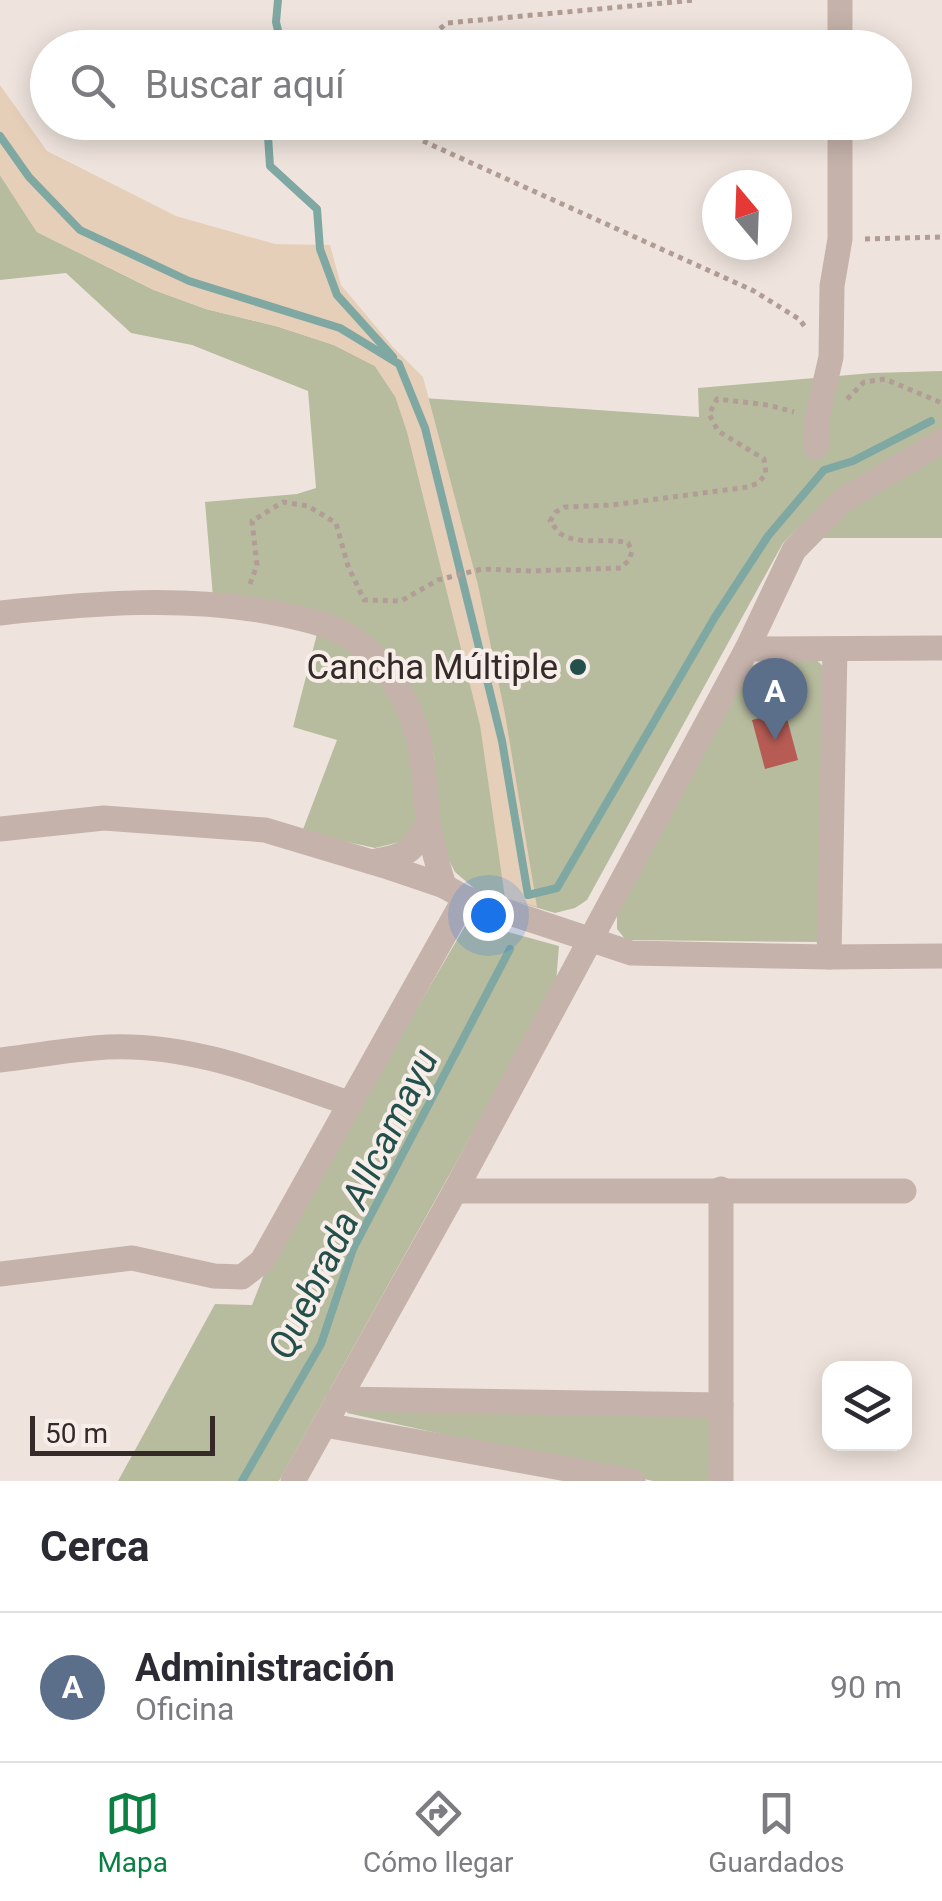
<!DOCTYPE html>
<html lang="es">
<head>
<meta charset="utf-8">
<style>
	body { margin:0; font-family:Roboto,sans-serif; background:#f2f2f3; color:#2b2b33 }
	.controls { position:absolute; right:30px; bottom:30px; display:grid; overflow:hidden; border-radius:20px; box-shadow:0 5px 25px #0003 }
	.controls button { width:90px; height:90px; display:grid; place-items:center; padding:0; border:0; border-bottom:2px solid #e1e1e2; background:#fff; color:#2b2b33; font:50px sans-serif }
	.compass { position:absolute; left:702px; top:170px; width:90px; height:90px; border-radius:50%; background:#fff; box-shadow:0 5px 25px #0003; rotate:341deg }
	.scale { position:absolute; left:30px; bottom:25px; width:185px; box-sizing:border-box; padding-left:10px; border:5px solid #342b29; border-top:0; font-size:28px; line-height:35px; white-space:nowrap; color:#342b29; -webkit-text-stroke:8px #f7eee9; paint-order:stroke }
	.you { position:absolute; left:488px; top:915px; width:35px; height:35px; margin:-25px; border:8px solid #fff; border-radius:50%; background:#1a73e8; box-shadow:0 0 0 15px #1a73e833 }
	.badge { display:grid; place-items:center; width:65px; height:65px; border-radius:50%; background:#0b8043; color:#fff; font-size:32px; font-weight:700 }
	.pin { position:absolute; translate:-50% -82px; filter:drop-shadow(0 2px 5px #0008) }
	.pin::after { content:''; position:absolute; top:52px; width:35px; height:30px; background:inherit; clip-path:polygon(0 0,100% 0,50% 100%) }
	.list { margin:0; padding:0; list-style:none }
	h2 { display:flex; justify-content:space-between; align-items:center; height:130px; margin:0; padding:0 40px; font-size:42px }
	h2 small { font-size:32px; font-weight:400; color:#7c7c81 }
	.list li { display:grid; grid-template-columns:65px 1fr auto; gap:30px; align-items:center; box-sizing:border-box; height:150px; padding:0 40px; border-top:2px solid #e1e1e2 }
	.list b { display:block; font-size:38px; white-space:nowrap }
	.list p { margin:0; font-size:32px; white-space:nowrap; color:#7c7c81 }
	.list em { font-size:32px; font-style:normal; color:#7c7c81 }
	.icon { flex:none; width:55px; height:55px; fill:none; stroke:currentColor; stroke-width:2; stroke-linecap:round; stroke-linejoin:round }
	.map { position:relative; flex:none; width:942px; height:1481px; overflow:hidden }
	.search { position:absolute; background:#fff; box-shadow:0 5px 25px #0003; left:30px; right:30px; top:30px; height:110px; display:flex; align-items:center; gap:25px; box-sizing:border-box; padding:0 35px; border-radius:55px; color:#7c7c81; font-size:38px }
	.sheet { height:280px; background:#fff }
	nav { display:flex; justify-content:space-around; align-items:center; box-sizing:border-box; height:140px; border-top:2px solid #e1e1e2; background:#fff; font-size:28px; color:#7c7c81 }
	nav a { display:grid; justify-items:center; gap:5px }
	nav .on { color:#0b8043 }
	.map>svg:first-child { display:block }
	.green { fill:#b7bc9f }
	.sand { fill:#e6cfb8 }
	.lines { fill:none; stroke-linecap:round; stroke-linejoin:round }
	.stream { stroke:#80a8a3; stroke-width:8 }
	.building { fill:#b65c54 }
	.path { stroke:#b19d95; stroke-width:5; stroke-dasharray:5 5; stroke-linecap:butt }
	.minor { stroke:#c5b3ab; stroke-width:25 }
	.poi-dot { fill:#24504c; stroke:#f7eee9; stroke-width:4 }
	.labels { text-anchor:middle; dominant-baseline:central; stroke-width:8; stroke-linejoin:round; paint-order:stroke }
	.poi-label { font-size:35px; fill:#342b29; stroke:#f7eee9; text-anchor:end }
	.water-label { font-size:38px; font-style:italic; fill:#24504c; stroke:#f7eee9 }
</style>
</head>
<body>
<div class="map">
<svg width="942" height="1481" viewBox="0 0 942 1481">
	<rect width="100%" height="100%" fill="#efe4dd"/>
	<!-- green -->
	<g class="green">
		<polygon points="0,175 37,232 154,290 206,309 276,326 334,345 375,366 395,396 699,417 698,388 872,373 942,371 942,429 840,488 783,543 587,900 575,908 555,913 476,890 455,872 442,847 434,755 421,708 357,632 213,597 205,502 297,494 316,488 308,391 192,345 131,333 66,273 0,280"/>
		<polygon points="942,452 942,538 815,538 850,503"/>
		<polygon points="318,630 344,643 398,698 413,754 420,825 404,841 375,848 302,832 337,740 293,727"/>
		<polygon points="769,658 814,658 823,666 823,942 626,940 617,929 617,914 747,668"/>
		<polygon points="468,921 559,946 556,983 279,1481 118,1481 215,1304 252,1305 268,1264"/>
		<polygon points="348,1403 712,1414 710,1481 653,1481 347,1413"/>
	</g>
	<!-- sand -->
	<polygon class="sand" points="0,85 47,151 176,216 275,244 330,245 341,285 393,347 423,377 478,585 505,714 537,907 505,898 480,725 407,432 395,396 375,366 334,345 276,326 206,309 154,290 37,232 0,175"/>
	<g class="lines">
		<!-- stream -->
		<g class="stream">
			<polyline points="278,0 276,22 282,48"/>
			<polyline points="267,122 270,166 317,209 320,249 337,295 393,357"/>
			<polyline points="0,136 29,177 80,230 189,281 340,328 399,364 425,428 502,741 528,895 557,888 715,617 768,536 824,470 853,461 931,421"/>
			<polyline points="242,1481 321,1344 353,1249 510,949"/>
		</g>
	</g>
	<!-- building -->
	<polygon class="building" points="785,711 798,760 765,769 752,720"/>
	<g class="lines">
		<!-- path -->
		<g class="path">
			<polyline points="417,48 447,23 696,0"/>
			<polyline points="417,122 423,141 754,291 799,319 806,328"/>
			<polyline points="865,239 942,237"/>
			<polyline points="847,399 864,382 885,379 942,403"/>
			<path d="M 250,584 L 257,565 L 252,521 L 283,502 L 308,506 L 336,523 L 348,566 L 364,600 L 401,601 L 438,580 L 482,569 L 530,571 L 621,568 L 629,560 L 632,551 L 628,543 C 608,537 580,546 561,534 C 556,531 554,525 550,521 L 556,512 L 565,507 L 612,505 L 748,487 L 758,483 L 766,474 L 764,459 L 718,431 L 709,414 L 717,399 L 768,405 L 794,412"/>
		</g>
		<!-- minor -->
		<g class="minor">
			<polyline points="840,0 840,48"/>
			<polyline points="816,447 817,418 831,357 832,286 840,239 840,122"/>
			<path d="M 0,613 C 93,603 187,595 280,614 C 303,619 324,623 345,634 C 371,648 392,675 405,701 C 424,739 424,779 428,820 C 430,842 438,865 444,886"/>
			<polyline points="747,649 942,648"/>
			<polyline points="0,829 104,818 265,830 385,866 444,886 465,898 631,953 829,957 942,956"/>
			<path d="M 372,862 C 407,855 410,855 428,824"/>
			<polyline points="829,957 835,649"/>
			<path d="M 0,1060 C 35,1056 71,1049 107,1047 C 192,1043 272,1077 351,1104"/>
			<polyline points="455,1191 904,1191"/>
			<polyline points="0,1274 132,1258 214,1276 242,1277 262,1261 465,898"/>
			<polyline points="338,1399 721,1405"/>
			<polyline points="325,1425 633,1481"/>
			<polyline points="293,1481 455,1191 747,649 794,550 843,500 942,441"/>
			<polyline points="721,1481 721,1189"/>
		</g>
	</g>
	<!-- markers -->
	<circle class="poi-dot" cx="578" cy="667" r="10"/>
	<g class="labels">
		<!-- poi labels -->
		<g class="poi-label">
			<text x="558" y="667">Cancha Múltiple</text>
		</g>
		<!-- water labels -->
		<g class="water-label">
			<text transform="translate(353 1204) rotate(-64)">Quebrada Allcamayu</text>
		</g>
	</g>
</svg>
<div class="controls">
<button><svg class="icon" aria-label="layers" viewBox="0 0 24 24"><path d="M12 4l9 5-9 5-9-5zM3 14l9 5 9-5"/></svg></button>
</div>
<svg class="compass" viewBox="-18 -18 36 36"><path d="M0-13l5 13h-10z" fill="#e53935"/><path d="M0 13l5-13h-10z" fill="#7c7c81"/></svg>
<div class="scale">50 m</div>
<div class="you"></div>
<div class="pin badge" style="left:775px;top:740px;background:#5c6f8a">A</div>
<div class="search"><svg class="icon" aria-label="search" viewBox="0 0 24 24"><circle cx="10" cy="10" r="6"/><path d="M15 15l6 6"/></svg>Buscar aquí</div>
</div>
<section class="sheet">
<h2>Cerca<small></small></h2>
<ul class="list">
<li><span class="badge" style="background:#5c6f8a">A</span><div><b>Administración</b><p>Oficina</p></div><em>90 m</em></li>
</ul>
</section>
<nav>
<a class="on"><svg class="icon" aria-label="map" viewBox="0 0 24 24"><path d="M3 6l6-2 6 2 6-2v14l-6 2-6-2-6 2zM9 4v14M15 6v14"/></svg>Mapa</a>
<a><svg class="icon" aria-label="directions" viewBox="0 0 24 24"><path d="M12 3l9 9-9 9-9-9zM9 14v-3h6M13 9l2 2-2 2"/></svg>Cómo llegar</a>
<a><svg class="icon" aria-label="saved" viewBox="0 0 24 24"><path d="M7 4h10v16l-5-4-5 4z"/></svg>Guardados</a>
</nav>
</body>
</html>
